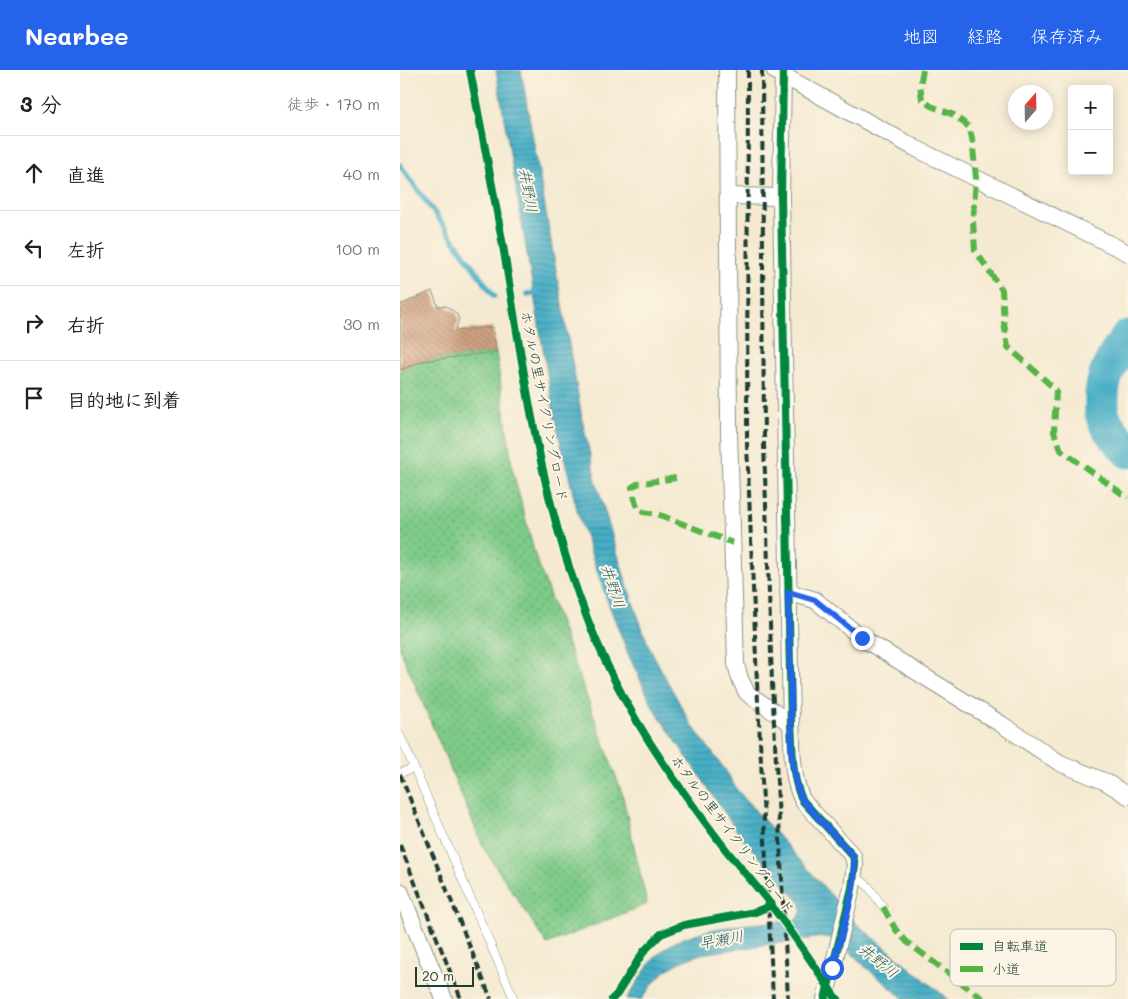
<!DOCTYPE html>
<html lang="ja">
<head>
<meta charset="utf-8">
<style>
	body { margin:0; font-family:Mali,"Klee One",sans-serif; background:#f6f6f6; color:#202124 }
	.controls { position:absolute; right:15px; top:15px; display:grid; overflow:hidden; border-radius:5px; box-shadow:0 2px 12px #0003 }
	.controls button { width:45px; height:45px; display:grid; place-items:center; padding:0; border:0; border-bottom:1px solid #e0e0e0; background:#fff; color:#202124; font:25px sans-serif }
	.compass { position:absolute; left:608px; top:15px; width:45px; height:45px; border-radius:50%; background:#fff; box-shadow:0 2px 12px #0003; rotate:20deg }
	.scale { position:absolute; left:15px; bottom:12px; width:59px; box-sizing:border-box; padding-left:5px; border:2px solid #1f3d34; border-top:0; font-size:14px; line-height:18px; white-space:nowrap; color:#1f3d34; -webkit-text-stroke:4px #fcf5e5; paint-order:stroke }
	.stop { position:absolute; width:15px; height:15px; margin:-11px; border:4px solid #2563eb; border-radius:50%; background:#fff }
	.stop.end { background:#2563eb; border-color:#fff; box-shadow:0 1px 5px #0008 }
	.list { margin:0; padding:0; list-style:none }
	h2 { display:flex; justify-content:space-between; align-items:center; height:65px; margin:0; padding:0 20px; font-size:21px }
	h2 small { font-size:16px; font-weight:400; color:#757577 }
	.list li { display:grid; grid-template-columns:32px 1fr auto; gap:15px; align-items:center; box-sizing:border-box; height:75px; padding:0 20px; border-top:1px solid #e0e0e0 }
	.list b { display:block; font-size:19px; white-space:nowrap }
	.list em { font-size:16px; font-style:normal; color:#757577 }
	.icon { flex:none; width:28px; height:28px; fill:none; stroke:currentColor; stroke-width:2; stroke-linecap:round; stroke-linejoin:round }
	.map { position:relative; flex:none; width:728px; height:929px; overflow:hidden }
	header { display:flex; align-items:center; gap:30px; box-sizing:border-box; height:70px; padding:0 25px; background:#2563eb; color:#fff }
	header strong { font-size:24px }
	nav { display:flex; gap:28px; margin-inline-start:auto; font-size:18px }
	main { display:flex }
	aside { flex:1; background:#fff }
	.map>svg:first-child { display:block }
	.grass { fill:url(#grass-dots); stroke:#4e845e }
	.water { fill:url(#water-rules); stroke:#33767d }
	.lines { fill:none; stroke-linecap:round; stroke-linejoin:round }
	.stream { stroke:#47aec6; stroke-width:5.5 }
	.river { stroke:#47aec6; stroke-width:35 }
	.building { fill:url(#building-back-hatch) }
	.service-casing { stroke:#8a9482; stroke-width:9 }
	.minor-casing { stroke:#8a9482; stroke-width:18 }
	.service { stroke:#fff; stroke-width:8 }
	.minor { stroke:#fff; stroke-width:16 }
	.rail { stroke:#1f3d34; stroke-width:4; stroke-dasharray:8 4; stroke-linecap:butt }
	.quiet { stroke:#55b346; stroke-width:6; stroke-dasharray:12 6; stroke-linecap:butt }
	.cycleway-casing { stroke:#fcf5e5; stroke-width:11 }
	.cycleway { stroke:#00873e; stroke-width:8 }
	.route { stroke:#2563eb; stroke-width:6 }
	.labels { text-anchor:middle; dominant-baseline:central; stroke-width:4; stroke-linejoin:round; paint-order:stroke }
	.street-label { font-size:14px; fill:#1f3d34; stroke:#fcf5e5 }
	.water-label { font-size:15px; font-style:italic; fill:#2b5f60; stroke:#fcf5e5 }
	.key { fill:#fcf5e5; stroke:#babeb0; stroke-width:1 }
	.key-label { font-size:14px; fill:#1f3d34 }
</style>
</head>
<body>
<header>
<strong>Nearbee</strong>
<nav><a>地図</a><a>経路</a><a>保存済み</a></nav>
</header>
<main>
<aside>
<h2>3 分<small>徒歩 · 170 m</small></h2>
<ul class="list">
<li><svg class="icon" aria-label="ahead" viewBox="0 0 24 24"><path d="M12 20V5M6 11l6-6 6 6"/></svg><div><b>直進</b></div><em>40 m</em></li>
<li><svg class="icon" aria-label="left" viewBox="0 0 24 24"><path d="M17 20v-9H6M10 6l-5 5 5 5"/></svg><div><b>左折</b></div><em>100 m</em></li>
<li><svg class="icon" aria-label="right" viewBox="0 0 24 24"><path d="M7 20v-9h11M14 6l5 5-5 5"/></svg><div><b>右折</b></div><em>30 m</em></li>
<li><svg class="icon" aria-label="arrive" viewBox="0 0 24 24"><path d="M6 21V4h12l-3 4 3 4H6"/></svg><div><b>目的地に到着</b></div></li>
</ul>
</aside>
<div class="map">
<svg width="728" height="929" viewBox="0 0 728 929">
	<defs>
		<pattern id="grass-dots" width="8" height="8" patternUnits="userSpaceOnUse" patternTransform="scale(1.25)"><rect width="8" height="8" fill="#7eca89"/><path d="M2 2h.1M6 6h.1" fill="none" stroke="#67a571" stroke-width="1.8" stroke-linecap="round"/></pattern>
		<pattern id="water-rules" width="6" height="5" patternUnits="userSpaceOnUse" patternTransform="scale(1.25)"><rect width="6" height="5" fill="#47aec6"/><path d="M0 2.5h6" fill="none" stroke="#3b8fa2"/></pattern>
		<pattern id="building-back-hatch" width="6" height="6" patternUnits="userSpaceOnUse" patternTransform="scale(1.25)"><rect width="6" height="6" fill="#d0a180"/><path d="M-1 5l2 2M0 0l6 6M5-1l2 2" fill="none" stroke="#a8846a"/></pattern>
	</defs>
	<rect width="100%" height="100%" fill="#fcf5e5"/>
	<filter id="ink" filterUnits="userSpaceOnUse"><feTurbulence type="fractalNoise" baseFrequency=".02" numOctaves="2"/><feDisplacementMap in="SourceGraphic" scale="10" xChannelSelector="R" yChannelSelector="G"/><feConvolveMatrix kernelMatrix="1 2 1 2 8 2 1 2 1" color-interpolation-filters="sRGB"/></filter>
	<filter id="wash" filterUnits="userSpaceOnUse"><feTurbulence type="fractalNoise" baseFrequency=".0096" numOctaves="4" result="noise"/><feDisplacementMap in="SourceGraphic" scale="20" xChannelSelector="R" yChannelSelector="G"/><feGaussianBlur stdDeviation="1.12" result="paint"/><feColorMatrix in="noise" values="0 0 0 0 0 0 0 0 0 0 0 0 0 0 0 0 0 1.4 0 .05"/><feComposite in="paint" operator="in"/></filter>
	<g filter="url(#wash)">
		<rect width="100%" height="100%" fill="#f5ead1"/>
		<!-- grass -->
		<polygon class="grass" points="96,282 113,402 135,485 222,723 247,834 147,874 84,779 0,579 0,300 23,291"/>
		<!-- water -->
		<path class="water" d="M 96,0 L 121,0 L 183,354 L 197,415 L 227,515 L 248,574 L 265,607 L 291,654 L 326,701 L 337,720 L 458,855 L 548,929 L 504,929 L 463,895 L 448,879 L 431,868 L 423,867 L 301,884 C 270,895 261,901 242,929 L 226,929 C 238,913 247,893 263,880 C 293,855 357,854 395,850 C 401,846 402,841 401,834 L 341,767 L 254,639 L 229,586 L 205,525 L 178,444 L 155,350 Z"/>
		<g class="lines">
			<!-- stream -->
			<g class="stream">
				<polyline points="0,95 94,226"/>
				<polyline points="127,224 139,223"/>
			</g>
			<!-- river -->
			<path class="river" d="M 728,267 C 713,287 700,309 702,334 C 702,338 701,343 703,346 C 707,359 719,370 728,381"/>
		</g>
		<g id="blocks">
			<!-- building -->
			<polygon class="building" points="32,221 38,236 46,236 56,243 59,249 55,261 93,257 96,282 23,291 0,300 0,235"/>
		</g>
	</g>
	<g filter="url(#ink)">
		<use href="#blocks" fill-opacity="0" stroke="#8a9482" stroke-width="1"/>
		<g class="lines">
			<defs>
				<g id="service">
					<polyline points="0,665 114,929"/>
					<polyline points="0,703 14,698"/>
					<polyline points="455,805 469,817 483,837"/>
				</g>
				<g id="minor">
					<polyline points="327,0 329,362 336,594 340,609 347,623 391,654"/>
					<path d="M 383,0 L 381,127 L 391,654 C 393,680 391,709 403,731 L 453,786 L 455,795 L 452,818 L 425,929"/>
					<polyline points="375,1 515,78 728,183"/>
					<polyline points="328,126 381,127"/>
					<polyline points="388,522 415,530 462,568 601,654 660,693 706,712 728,726"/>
					<polyline points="0,821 44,929"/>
				</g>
			</defs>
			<!-- service casing -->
			<use href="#service" class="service-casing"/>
			<!-- minor casing -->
			<use href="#minor" class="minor-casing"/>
			<!-- service -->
			<use href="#service" class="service"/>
			<!-- minor -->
			<use href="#minor" class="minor"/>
			<!-- rail -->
			<g class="rail">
				<polyline points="348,0 347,375 357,612 373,929"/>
				<polyline points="362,0 364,375 372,613 388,929"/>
				<polyline points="0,704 91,929"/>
				<polyline points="0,775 61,929"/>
			</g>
			<!-- quiet -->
			<g class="quiet">
				<polyline points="523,0 520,15 522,29 531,36 554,45 569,57 572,68 576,108 573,151 575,180 602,220 604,253 608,277 656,320 654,362 661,380 728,428"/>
				<polyline points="276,408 237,414 232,417 237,438 243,442 257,444 333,473"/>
				<polyline points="483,837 496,860 507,872 583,929"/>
			</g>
			<defs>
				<g id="cycleway">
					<path d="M 70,0 C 83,69 97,137 108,206 C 130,344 151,483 214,609 C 243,668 283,723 323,776 C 339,797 358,817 374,839 C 396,867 415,897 435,927 L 438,929"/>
					<path d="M 383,0 L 381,127 L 391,654 C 393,680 391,709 403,731 L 453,786 L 455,795 L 452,818 L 425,929"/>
					<polyline points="212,929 217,924 244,881 261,864 284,855 355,842 372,835"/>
				</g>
			</defs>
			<!-- cycleway casing -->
			<use href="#cycleway" class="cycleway-casing"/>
			<!-- cycleway -->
			<use href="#cycleway" class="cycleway"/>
		</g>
	</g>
	<g class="lines" filter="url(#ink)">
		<!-- route -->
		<path class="route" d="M 432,898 C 439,871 460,811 453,786 L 403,731 C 389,706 391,655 391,626 C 390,591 389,557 388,522 L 415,530 L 462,568"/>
	</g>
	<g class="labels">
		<!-- street labels -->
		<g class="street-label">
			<text transform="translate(145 336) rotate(79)">ホタルの里サイクリングロード</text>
			<text transform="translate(333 764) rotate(53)">ホタルの里サイクリングロード</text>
		</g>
		<!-- water labels -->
		<g class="water-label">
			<text transform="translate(129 120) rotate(80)">井野川</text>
			<text transform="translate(214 516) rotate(72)">井野川</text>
			<text transform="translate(321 869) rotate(-10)">早瀬川</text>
			<text transform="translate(479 890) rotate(39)">井野川</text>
		</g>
	</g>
	<!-- legend -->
	<rect x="550" y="859" width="166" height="57" rx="8" class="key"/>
	<rect x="560" y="873" width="23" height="7" fill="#00873e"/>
	<rect x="560" y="896" width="23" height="6" fill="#55b346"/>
	<g class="key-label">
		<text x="592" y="881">自転車道</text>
		<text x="592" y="904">小道</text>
	</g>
</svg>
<div class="controls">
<button>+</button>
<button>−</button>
</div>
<svg class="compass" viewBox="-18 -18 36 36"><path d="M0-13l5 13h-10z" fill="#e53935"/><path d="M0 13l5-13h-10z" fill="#757577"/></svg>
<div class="scale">20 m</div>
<div class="stop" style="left:432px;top:898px"></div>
<div class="stop end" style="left:462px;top:568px"></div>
</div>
</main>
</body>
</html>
